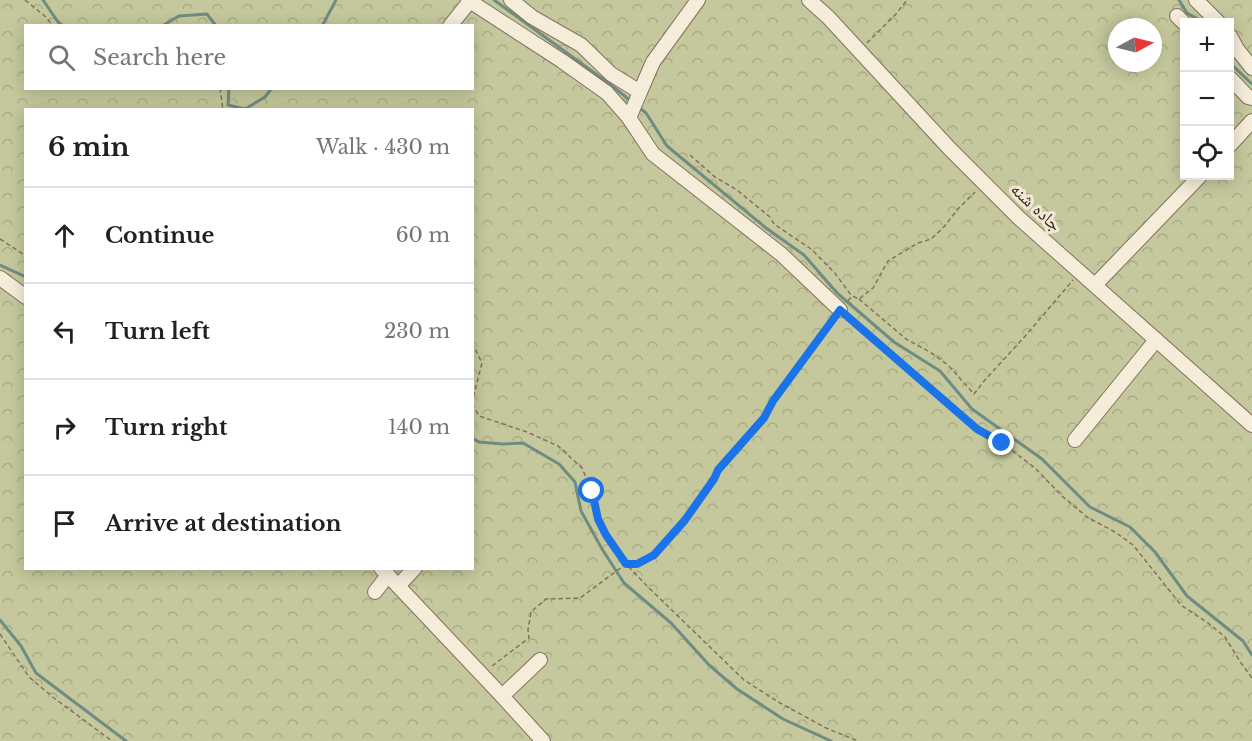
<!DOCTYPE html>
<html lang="en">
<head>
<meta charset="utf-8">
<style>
	body { margin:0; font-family:"Libre Baskerville","Noto Naskh Arabic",serif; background:#f2f2f2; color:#202124 }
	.controls { position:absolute; right:18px; top:18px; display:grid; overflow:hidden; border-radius:0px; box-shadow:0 3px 15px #0003 }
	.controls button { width:54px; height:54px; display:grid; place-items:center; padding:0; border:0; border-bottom:2px solid #e0e0e0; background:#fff; color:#202124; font:30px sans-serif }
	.compass { position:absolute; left:1108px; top:18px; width:54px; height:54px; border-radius:50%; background:#fff; box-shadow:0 3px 15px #0003; rotate:83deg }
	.stop { position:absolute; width:18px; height:18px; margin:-14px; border:4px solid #1a73e8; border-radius:50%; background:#fff }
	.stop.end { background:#1a73e8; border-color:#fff; box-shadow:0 2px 6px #0008 }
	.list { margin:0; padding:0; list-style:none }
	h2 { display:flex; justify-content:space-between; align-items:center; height:78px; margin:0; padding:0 24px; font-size:26px }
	h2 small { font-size:20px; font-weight:400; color:#757577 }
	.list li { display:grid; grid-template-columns:39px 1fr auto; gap:18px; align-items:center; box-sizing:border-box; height:96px; padding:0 24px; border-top:2px solid #e0e0e0 }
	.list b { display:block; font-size:22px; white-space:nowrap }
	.list em { font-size:20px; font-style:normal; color:#757577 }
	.icon { flex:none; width:33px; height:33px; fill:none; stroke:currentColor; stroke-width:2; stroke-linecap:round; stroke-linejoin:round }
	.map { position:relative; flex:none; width:1252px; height:741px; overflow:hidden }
	.search { position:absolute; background:#fff; box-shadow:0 3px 15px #0003; left:24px; top:24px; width:450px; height:66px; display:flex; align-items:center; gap:15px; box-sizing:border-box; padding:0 21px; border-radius:0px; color:#757577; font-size:22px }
	.panel { position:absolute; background:#fff; box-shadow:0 3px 15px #0003; left:24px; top:108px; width:450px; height:462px; border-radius:0px }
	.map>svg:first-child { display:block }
	.park { fill:url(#park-crowns); fill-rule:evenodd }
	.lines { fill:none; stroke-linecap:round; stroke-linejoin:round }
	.stream { stroke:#6f8c83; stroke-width:3 }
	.minor-casing { stroke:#85705e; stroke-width:16 }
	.path { stroke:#85705e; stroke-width:1.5; stroke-dasharray:4.5 3; stroke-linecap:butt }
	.minor { stroke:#f6ecda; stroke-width:14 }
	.route { stroke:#1a73e8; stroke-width:8 }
	.labels { text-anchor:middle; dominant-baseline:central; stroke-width:6; stroke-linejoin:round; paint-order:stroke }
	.street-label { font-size:18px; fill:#362a20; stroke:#f3e8d6 }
</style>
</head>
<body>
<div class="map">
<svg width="1252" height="741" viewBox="0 0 1252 741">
	<defs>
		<pattern id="park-crowns" width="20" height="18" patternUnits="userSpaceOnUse" patternTransform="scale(1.5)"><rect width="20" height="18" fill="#c5c89c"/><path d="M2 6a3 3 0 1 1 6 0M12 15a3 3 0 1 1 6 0" fill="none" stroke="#aaac86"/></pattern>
	</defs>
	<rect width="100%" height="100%" fill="#eadec7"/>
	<!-- park -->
	<path class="park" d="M 0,0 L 1252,0 L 1252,741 L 0,741 ZM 1184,22 L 1230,22 L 1230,176 L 1184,176 ZM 26,26 L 472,26 L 472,88 L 26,88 ZM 1117,27 L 1153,27 L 1153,63 L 1117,63 ZM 26,110 L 472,110 L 472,568 L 26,568 Z"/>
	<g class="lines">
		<!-- stream -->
		<g class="stream">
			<polyline points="43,0 58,22 63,26"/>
			<polyline points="494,0 611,85 632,102"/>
			<polyline points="1179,0 1187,13 1203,22"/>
			<polyline points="162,26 179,16 207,14 216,26"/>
			<polyline points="322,26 336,0"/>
			<polyline points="1230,60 1234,67 1252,84"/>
			<polyline points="229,88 228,105 245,109 265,97 272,88"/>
			<polyline points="637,106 646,113 667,146 766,228 804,255 837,293 894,342 940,371 972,409 1042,459 1090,507 1130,527 1155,552 1187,596 1243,641 1252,655"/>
			<polyline points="0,265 26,277"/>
			<polyline points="472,438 479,442 503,444 523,443 559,464 575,482 581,511 602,549 624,583 671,623 709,665 737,689 783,719 831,741"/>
			<polyline points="0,620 21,646 36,673 126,741"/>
		</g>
		<defs>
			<g id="minor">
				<polyline points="468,0 562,61 607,93 629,118"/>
				<polyline points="511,0 532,17 581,45 611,74 640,92 629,118 653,154 781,254 840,310"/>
				<polyline points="809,0 828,17 949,148 1019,218 1252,425"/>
				<polyline points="1196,0 1218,22"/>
				<polyline points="1177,16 1184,23"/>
				<polyline points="450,26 470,1"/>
				<polyline points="1230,36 1237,49 1252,68"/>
				<polyline points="1230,78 1248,97 1252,98"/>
				<polyline points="640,92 653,62 698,0"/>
				<polyline points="1230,145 1252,121"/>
				<polyline points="0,278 26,297"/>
				<polyline points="1095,285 1200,176"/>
				<polyline points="1075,440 1156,340"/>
				<polyline points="381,568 502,696 543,741"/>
				<polyline points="398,586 415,568"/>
				<polyline points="375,592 388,575"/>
				<polyline points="502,696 540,660"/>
			</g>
		</defs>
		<!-- minor casing -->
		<use href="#minor" class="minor-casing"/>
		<!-- path -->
		<g class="path">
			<polyline points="25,0 46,17 53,26"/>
			<polyline points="867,43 896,14 907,0"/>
			<polyline points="220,88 223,110"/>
			<polyline points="690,155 715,177 737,190 770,217 774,224 811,249 834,272 851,295"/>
			<polyline points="0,239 26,256"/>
			<polyline points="859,299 906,339 930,352 948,365 974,394 984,381 1027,334 1073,280"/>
			<polyline points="848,301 852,296 859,299 873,288 888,261 918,243 931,239 943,228 958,209 975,192"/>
			<polyline points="850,318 977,429 1002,443 1035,468 1062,496 1087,517 1115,532 1133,545 1181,605 1208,623 1225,637 1241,663 1252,678"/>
			<polyline points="472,343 482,363 472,402"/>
			<polyline points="472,404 479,416 527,432 558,446 582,468 592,491 598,519 606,535 626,564 637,564 654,555 685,520 714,479 718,470 764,418 773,401 808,356 815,343 834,319"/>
			<polyline points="0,634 29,677 54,698 112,741"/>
			<polyline points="492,666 529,638 528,630 531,612 546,599 580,598 626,564 647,586 744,680 780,703 826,728 858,741"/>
		</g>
		<!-- minor -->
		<use href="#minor" class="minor"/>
	</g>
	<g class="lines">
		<!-- route -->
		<polyline class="route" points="592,491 598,519 606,535 626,564 637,564 654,555 685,520 714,479 718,470 764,418 773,401 840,310 977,429 1002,443"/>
	</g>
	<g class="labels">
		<!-- street labels -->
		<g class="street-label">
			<text transform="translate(1036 207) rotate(43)">جاده شنه</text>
		</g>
	</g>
</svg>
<div class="controls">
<button>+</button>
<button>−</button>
<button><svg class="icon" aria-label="locate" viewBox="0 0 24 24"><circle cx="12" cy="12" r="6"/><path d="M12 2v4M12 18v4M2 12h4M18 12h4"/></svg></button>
</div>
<svg class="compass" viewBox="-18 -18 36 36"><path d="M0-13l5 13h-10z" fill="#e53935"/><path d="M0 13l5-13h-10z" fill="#757577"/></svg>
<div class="stop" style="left:592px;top:491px"></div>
<div class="stop end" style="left:1002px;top:443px"></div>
<div class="search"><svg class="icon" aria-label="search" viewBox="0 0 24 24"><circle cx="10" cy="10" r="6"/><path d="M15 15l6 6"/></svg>Search here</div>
<section class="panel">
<h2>6 min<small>Walk · 430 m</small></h2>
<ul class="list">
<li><svg class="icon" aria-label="ahead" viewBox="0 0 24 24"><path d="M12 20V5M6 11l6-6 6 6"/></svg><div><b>Continue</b></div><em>60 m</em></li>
<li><svg class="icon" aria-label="left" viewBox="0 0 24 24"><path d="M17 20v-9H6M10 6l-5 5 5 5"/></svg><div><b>Turn left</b></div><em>230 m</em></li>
<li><svg class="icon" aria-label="right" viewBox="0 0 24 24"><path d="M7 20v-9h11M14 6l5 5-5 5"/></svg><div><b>Turn right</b></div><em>140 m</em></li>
<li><svg class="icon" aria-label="arrive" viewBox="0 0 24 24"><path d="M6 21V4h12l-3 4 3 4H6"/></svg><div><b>Arrive at destination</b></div></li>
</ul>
</section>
</div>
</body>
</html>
